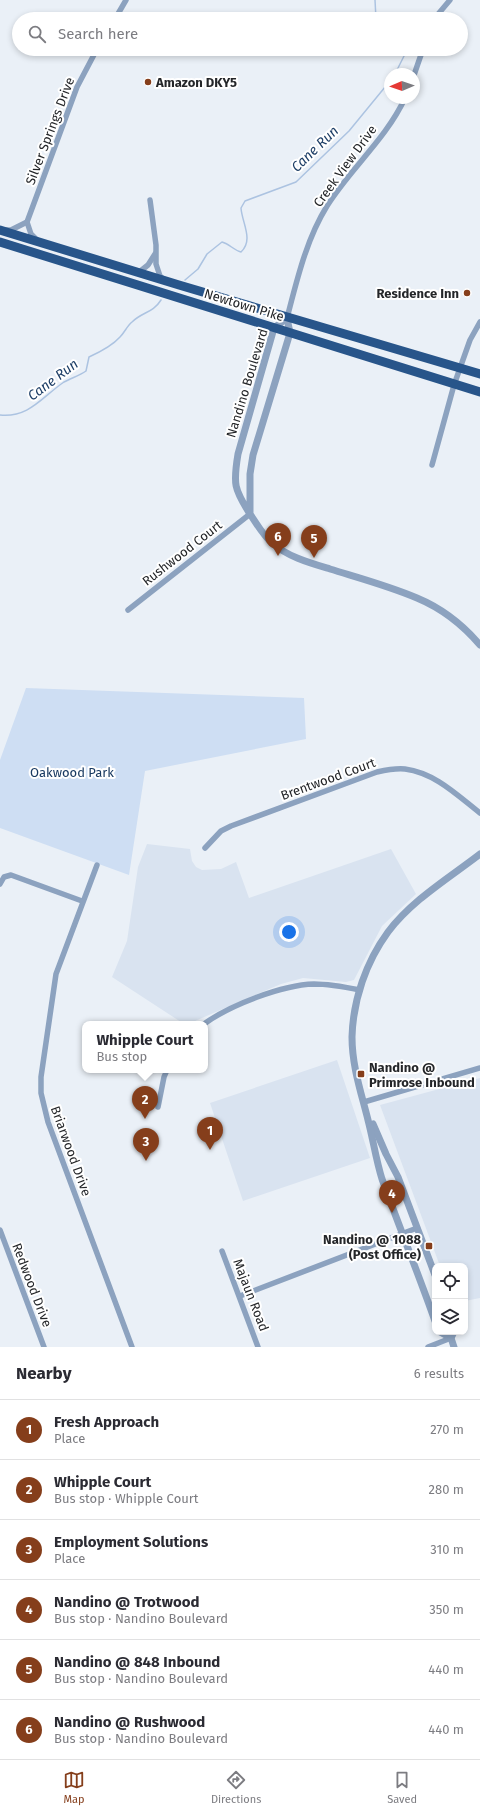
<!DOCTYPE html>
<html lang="en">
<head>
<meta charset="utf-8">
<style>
	body { margin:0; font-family:"Fira Sans",sans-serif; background:#f2f2f3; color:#2b2b33 }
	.controls { position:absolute; right:12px; bottom:12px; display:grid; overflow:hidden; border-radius:8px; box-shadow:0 2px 6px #0003 }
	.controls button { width:36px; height:36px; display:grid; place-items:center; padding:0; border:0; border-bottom:1px solid #e1e1e2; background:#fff; color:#2b2b33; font:20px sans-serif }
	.compass { position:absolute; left:384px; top:68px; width:36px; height:36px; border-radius:50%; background:#fff; box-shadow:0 2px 6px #0003; rotate:268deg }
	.you { position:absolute; left:289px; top:932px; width:14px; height:14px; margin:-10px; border:3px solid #fff; border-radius:50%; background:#1a73e8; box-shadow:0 0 0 6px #1a73e833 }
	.badge { display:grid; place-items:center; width:26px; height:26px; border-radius:50%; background:#853e1b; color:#fff; font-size:13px; font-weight:700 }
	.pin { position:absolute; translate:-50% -33px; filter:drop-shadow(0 1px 2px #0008) }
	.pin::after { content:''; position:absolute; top:21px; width:14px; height:12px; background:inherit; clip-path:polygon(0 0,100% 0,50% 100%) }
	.popup { position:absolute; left:82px; top:1021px; width:126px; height:52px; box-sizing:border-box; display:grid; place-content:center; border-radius:8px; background:#fff; filter:drop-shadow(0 1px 3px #0005); font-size:13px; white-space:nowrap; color:#7c7c81 }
	.popup b { font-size:15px; color:#2b2b33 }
	.popup::after { content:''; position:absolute; left:50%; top:100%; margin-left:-8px; border:8px solid transparent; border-top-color:#fff }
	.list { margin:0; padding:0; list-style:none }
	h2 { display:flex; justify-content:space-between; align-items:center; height:52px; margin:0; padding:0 16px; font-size:17px }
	h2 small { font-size:13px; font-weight:400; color:#7c7c81 }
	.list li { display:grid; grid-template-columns:26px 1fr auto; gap:12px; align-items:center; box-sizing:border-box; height:60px; padding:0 16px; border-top:1px solid #e1e1e2 }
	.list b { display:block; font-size:15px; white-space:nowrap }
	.list p { margin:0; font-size:13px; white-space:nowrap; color:#7c7c81 }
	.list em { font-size:13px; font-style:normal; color:#7c7c81 }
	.icon { flex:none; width:22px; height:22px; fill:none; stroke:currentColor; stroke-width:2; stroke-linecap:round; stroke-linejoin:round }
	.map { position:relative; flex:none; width:480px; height:1347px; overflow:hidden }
	.search { position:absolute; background:#fff; box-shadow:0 2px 6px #0003; left:12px; right:12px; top:12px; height:44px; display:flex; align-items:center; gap:10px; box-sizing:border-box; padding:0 14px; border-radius:22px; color:#7c7c81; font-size:15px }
	.sheet { height:412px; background:#fff }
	nav { display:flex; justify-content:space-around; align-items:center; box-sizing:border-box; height:56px; border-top:1px solid #e1e1e2; background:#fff; font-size:11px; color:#7c7c81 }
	nav a { display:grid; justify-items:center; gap:2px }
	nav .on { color:#853e1b }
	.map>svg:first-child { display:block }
	.built { fill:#d9e3f0 }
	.green { fill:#cedef3 }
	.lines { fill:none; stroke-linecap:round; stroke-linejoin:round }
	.stream { stroke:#acc3e1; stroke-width:1.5 }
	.minor { stroke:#8ca2bf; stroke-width:5.5 }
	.tertiary { stroke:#8ca2bf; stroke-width:7 }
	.trunk { stroke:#28558a; stroke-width:9 }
	.poi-dot { fill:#853e1b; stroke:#fff; stroke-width:1.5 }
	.labels { text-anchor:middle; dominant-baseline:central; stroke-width:4; stroke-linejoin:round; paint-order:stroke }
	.poi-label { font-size:13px; font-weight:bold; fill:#242629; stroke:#fff; text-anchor:start }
	.street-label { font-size:13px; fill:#242629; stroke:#fff }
	.park-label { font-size:13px; fill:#183960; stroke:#fff }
	.water-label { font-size:14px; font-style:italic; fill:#1e3f67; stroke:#fff }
</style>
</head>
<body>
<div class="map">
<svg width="480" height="1347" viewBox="0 0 480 1347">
	<rect width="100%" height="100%" fill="#eaf0f7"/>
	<!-- built -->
	<g class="built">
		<polygon points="147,844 190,849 192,861 196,867 202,870 221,869 236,862 249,898 391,849 416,894 382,926 354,980 346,982 303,978 281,984 188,1024 184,1024 112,977 127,941 138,867"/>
		<polygon points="337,1060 370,1158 243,1201 210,1103"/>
		<polygon points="480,1078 480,1298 465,1301 465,1266 440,1266 380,1105"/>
	</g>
	<!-- green -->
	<polygon class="green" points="26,688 304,698 306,739 145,771 129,875 0,828 0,760"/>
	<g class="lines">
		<!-- stream -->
		<g class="stream">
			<polyline points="375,0 376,19"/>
			<polyline points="395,74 406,52 405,49"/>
			<path d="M 185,280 L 198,269 L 207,254 L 222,242 C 230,244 233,250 241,252 C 254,240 242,223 241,208 L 245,201 L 296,182 L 349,131 L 390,81"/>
			<path d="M 0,415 C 29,418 42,397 64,382 C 71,378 79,376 86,371 L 89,357 C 100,352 112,346 120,337 C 125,332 127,326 132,322 C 142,312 153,313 161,300"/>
		</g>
		<!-- minor -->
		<g class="minor">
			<polyline points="115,19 126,0"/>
			<polyline points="434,19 450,0"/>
			<polyline points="414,75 423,49"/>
			<polyline points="150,200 156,245 156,264 160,276 163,279"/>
			<polyline points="27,222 31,234 37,240"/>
			<polyline points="6,230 11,230 27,222 77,87 97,49"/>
			<polyline points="138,273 148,265 155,254"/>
			<path d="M 287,318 C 297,280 306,240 327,206 C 350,169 386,139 405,98"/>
			<polyline points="432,465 454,385 470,340 480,322"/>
			<polyline points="128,610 250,514"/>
			<path d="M 205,848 L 221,831 L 231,826 L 377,772 C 386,770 396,768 405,769 C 435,773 457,795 480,813"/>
			<polyline points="97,865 56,974 41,1077 41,1093 48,1122 132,1347"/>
			<polyline points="0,884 4,877 11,875 82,901"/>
			<path d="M 204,1024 C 230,1005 282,985 314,984 C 329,984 345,987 360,990"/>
			<polyline points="364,1102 480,1068"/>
			<polyline points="158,1107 164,1077 167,1070"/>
			<polyline points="0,1230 44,1347"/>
			<polyline points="222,1251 258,1347"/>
			<polyline points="240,1296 417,1228"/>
			<polyline points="428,1347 451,1338"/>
		</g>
		<!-- tertiary -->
		<g class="tertiary">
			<path d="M 250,514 L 250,474 L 253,455 L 290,333 L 287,318 L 274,328 L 238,454 C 233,484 234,489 250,514 C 257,524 262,534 272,543 C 288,557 310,563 330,569 C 359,578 389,586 417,598 C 441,608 463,625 480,645"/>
			<polyline points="373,1124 386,1154 398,1177 435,1275"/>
			<path d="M 435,1321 C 418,1273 399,1226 382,1179 C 376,1160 373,1139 368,1120 C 361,1092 352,1066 352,1037 C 353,1000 366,962 388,932 C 412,900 449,878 480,854"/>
			<polyline points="440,1332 451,1338"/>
			<polyline points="454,1332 451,1338 454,1347"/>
		</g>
		<!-- trunk -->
		<g class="trunk">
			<polyline points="0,230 179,285 480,374"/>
			<polyline points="0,242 480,392"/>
		</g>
	</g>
	<!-- markers -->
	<g class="poi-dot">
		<circle cx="148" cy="82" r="4"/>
		<circle cx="467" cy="293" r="4"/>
		<rect x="357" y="1070" width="8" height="8" rx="2"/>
		<rect x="425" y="1242" width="8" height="8" rx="2"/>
	</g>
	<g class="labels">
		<!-- poi labels -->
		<g class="poi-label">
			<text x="156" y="82">Amazon DKY5</text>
			<text x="459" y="293" text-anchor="end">Residence Inn</text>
			<text x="369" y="1067">Nandino @<tspan x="369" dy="15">Primrose Inbound</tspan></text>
			<text x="421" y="1239" text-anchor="end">Nandino @ 1088<tspan x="421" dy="15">(Post Office)</tspan></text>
		</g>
		<!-- street labels -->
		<g class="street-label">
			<text transform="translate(50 131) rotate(-69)">Silver Springs Drive</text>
			<text transform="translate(345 166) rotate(-54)">Creek View Drive</text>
			<text transform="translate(244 305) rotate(17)">Newtown Pike</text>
			<text transform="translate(247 383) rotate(-73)">Nandino Boulevard</text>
			<text transform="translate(182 553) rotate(-38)">Rushwood Court</text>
			<text transform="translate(328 779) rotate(-20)">Brentwood Court</text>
			<text transform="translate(71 1151) rotate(70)">Briarwood Drive</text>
			<text transform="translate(32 1285) rotate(69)">Redwood Drive</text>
			<text transform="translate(251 1295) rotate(69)">Majaun Road</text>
		</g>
		<!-- park labels -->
		<g class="park-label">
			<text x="72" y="772">Oakwood Park</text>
		</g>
		<!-- water labels -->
		<g class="water-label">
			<text transform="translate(315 149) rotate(-44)">Cane Run</text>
			<text transform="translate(53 380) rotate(-37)">Cane Run</text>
		</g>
	</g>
</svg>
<div class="controls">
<button><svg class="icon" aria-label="locate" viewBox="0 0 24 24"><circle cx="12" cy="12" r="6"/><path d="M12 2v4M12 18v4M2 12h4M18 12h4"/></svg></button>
<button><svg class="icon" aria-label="layers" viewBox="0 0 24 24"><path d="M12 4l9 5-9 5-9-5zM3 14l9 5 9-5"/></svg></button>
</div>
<svg class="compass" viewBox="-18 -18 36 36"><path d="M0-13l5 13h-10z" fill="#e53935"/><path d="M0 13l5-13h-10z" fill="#7c7c81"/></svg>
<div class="you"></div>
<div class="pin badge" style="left:210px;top:1150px">1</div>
<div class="pin badge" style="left:145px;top:1119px">2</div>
<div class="popup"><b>Whipple Court</b>Bus stop</div>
<div class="pin badge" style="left:146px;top:1161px">3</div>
<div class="pin badge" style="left:392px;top:1213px">4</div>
<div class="pin badge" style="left:314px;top:558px">5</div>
<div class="pin badge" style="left:278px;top:556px">6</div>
<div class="search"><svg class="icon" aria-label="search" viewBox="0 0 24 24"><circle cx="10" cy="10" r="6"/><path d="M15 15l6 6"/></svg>Search here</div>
</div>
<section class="sheet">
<h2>Nearby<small>6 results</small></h2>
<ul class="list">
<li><span class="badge">1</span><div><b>Fresh Approach</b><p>Place</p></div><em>270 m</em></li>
<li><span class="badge">2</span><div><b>Whipple Court</b><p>Bus stop · Whipple Court</p></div><em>280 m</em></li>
<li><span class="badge">3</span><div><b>Employment Solutions</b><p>Place</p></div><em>310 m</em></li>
<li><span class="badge">4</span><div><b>Nandino @ Trotwood</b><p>Bus stop · Nandino Boulevard</p></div><em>350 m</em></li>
<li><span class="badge">5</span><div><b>Nandino @ 848 Inbound</b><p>Bus stop · Nandino Boulevard</p></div><em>440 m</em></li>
<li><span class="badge">6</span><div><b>Nandino @ Rushwood</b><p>Bus stop · Nandino Boulevard</p></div><em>440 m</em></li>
</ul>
</section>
<nav>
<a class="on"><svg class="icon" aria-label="map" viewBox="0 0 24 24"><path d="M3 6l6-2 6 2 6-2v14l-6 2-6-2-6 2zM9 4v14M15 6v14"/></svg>Map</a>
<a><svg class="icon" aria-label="directions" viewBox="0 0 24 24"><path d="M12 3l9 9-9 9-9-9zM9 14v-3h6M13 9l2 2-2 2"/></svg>Directions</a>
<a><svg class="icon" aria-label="saved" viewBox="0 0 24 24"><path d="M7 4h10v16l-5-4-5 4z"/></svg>Saved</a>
</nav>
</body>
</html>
